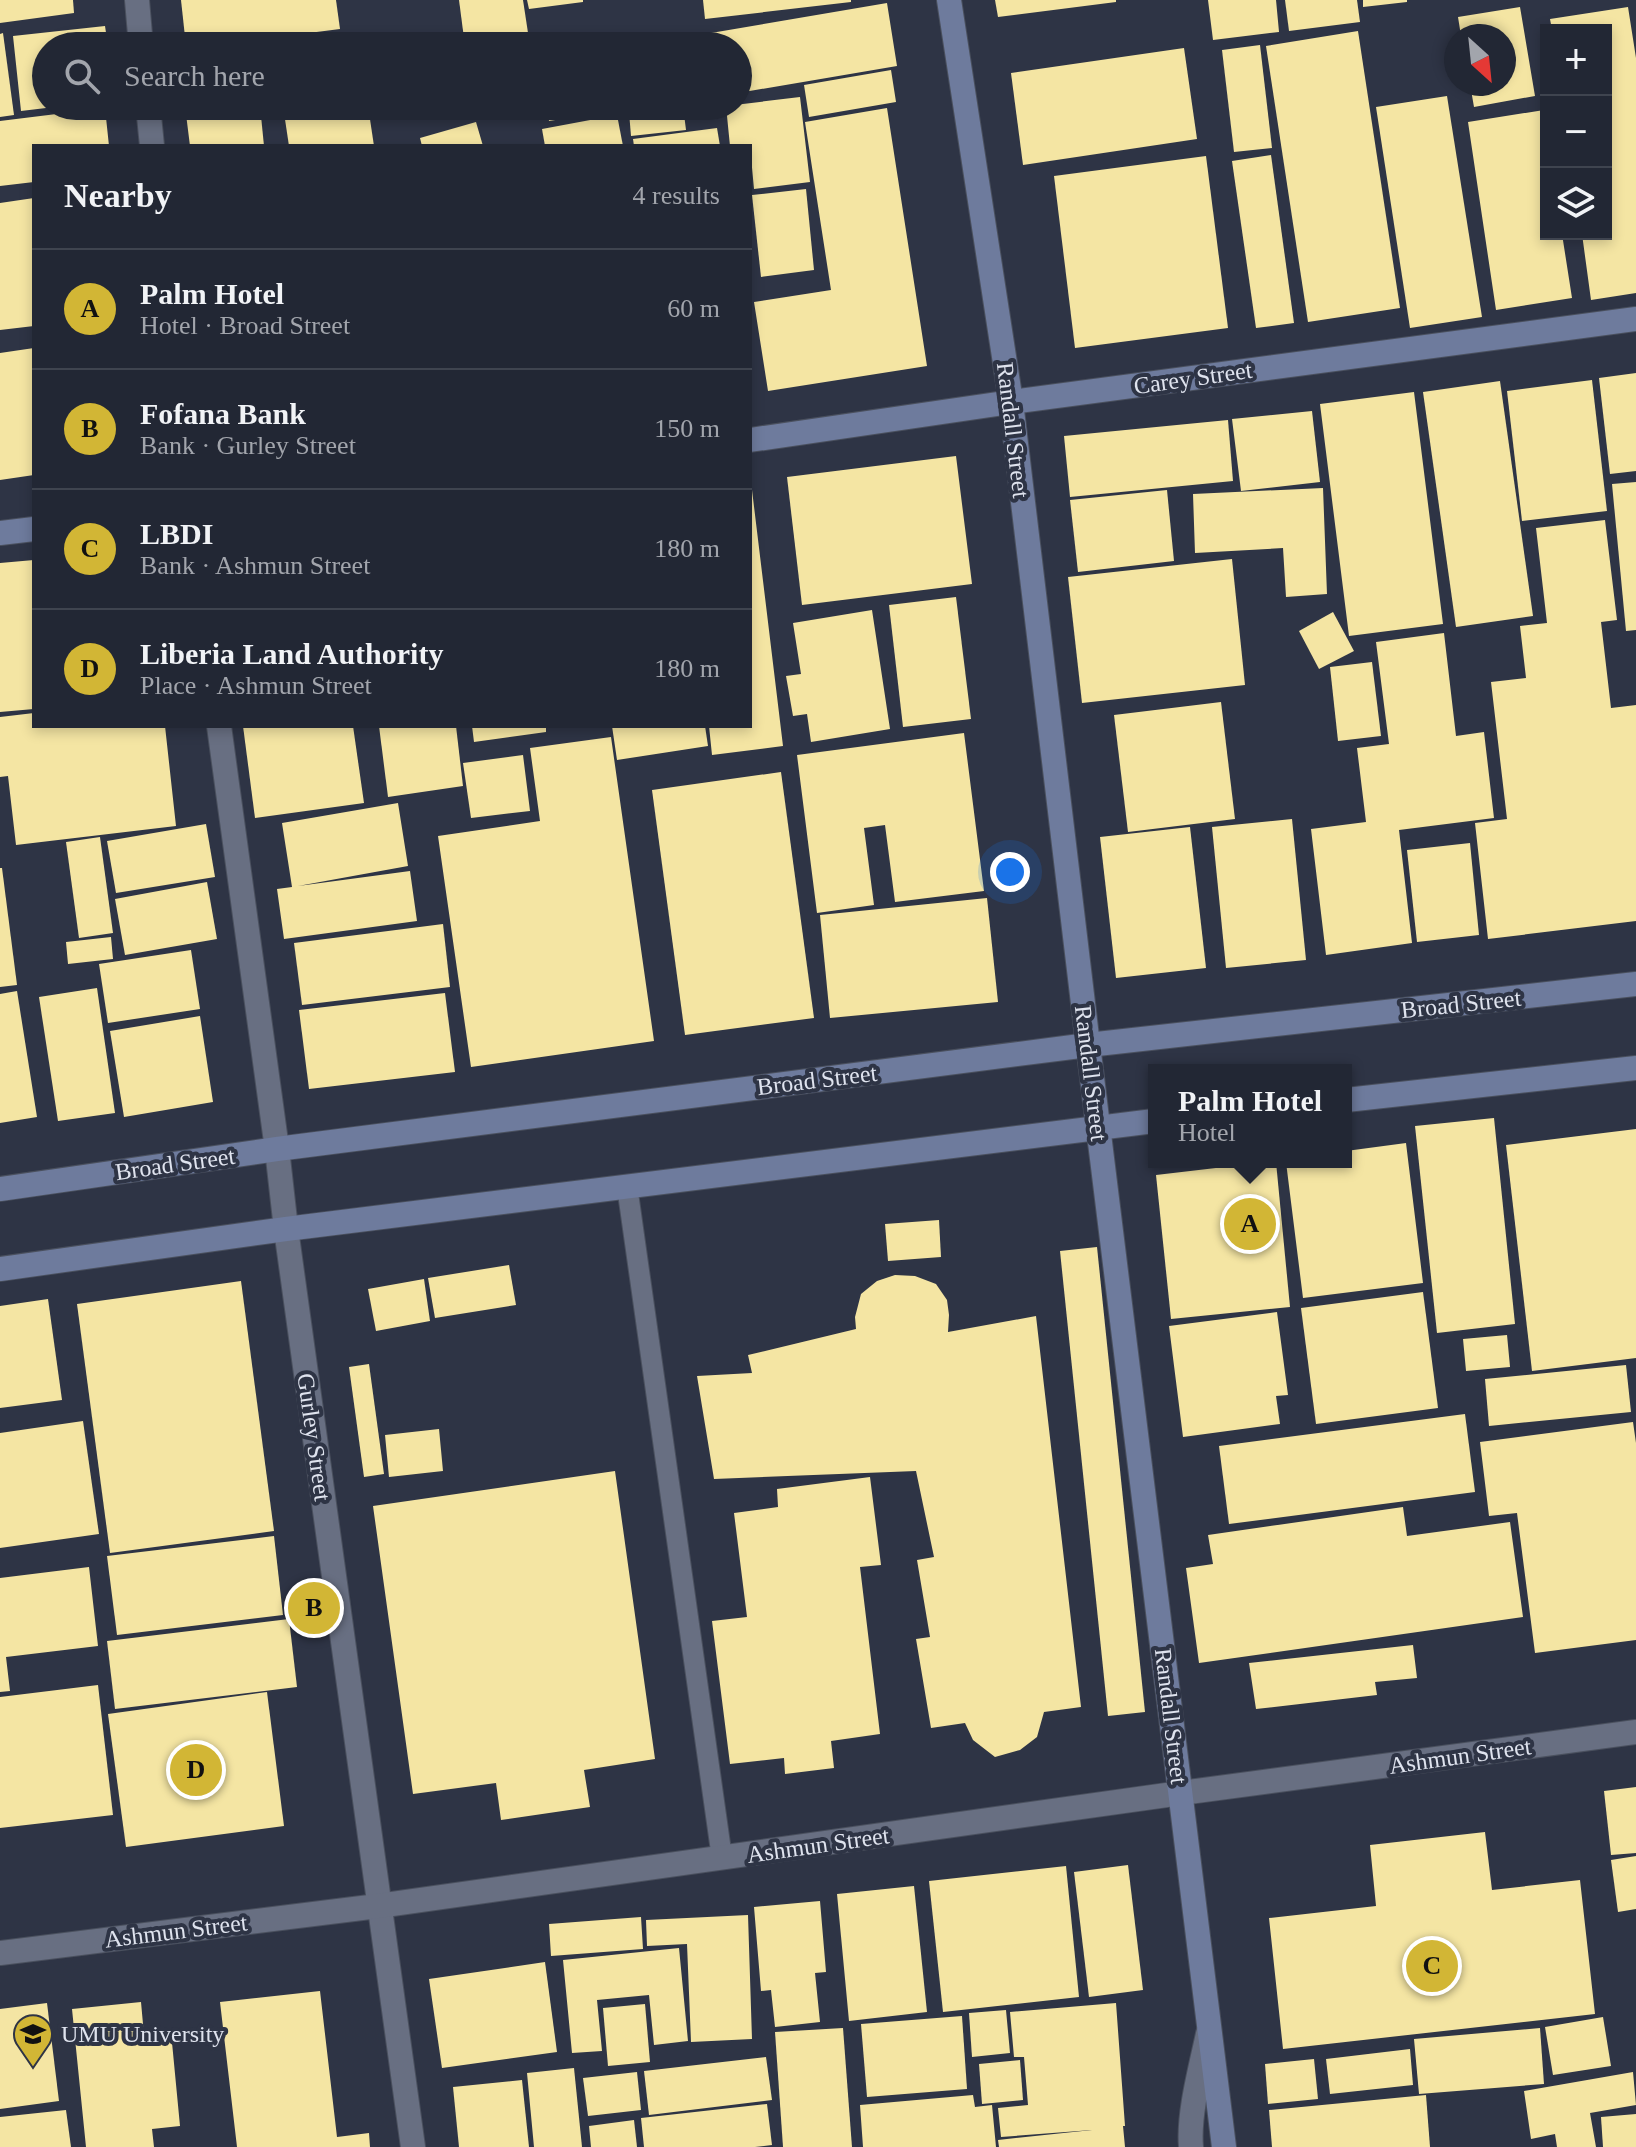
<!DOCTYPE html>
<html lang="en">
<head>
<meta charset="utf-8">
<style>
	body { margin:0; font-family:"Times New Roman",serif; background:#2e3340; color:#f1f3f6 }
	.controls { position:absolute; right:24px; top:24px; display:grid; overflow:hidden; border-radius:0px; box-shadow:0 4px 12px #0003 }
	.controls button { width:72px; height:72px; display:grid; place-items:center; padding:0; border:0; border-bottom:2px solid #3f444f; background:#222734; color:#f1f3f6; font:40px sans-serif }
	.compass { position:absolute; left:1444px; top:24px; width:72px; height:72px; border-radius:50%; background:#222734; box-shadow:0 4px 12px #0003; rotate:153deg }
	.you { position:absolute; left:1010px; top:872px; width:28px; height:28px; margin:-20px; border:6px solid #fff; border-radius:50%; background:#1a73e8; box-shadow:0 0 0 12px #1a73e833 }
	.badge { display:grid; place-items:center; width:52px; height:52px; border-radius:50%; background:#d2b635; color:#111; font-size:26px; font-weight:700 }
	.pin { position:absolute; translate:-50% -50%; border:4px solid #fff; box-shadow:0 2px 8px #0006 }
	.popup { position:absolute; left:1148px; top:1064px; width:204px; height:104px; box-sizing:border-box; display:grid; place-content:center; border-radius:0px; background:#222734; filter:drop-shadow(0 2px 6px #0005); font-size:26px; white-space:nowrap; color:#a2a5ac }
	.popup b { font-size:30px; color:#f1f3f6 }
	.popup::after { content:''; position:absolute; left:50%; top:100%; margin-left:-16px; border:16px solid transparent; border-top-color:#222734 }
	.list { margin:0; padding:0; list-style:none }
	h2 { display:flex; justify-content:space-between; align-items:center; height:104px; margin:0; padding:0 32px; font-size:34px }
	h2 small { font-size:26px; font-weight:400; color:#a2a5ac }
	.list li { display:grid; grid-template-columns:52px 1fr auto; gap:24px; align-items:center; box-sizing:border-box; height:120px; padding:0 32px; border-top:2px solid #3f444f }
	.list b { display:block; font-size:30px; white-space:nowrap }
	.list p { margin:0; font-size:26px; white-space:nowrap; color:#a2a5ac }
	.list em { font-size:26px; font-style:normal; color:#a2a5ac }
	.icon { flex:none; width:44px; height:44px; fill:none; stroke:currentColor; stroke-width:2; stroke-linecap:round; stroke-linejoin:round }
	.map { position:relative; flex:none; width:1636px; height:2147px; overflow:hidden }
	.search { position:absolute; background:#222734; box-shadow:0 4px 12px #0003; left:32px; top:32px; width:720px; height:88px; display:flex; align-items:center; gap:20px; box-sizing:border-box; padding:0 28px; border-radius:44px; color:#a2a5ac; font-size:30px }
	.panel { position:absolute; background:#222734; box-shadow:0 4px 12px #0003; left:32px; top:144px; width:720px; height:584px; border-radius:0px }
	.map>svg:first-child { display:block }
	.building { fill:#f4e5a3 }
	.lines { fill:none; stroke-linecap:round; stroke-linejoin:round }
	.lane-casing { stroke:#4a505e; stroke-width:22 }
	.street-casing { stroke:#4a505e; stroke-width:26 }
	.secondary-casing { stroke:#4a505e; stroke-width:26 }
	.lane { stroke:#686f82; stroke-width:20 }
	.street { stroke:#686f82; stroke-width:24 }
	.secondary { stroke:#6e7b9d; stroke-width:24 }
	.labels { text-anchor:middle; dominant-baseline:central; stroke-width:8; stroke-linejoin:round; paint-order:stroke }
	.street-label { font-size:24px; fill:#dfe3ee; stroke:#2e3445 }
	.poi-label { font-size:24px; fill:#dfe3ee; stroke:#2e3445; text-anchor:start }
</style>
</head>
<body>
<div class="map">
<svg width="1636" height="2147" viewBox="0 0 1636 2147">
	<rect width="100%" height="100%" fill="#2e3445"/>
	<!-- building -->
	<g class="building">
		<polygon points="0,0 73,0 74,13 0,23"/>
		<polygon points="181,0 336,0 340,29 208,46 186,46"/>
		<polygon points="459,0 523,0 530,46 465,46"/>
		<polygon points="527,0 583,0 583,2 529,9"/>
		<polygon points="703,0 851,0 851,2 705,19"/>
		<polygon points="995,0 1116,0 1116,2 998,17"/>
		<polygon points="1208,0 1276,0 1279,32 1213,40"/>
		<polygon points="1285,0 1357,0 1360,22 1289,31"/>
		<polygon points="1363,0 1407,0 1407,2 1363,7"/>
		<polygon points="887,3 897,66 738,93 738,46 713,46 711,33"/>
		<polygon points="1520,7 1535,96 1474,107 1470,84 1504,84 1504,36 1461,36 1458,17"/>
		<polygon points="1628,7 1636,58 1636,293 1591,300 1582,234 1606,234 1606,30 1552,30 1550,19"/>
		<polygon points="105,26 108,46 46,46 46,108 21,111 13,36"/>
		<polygon points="1358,31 1400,308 1308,322 1266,46"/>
		<polygon points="3,33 14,115 0,117 0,34"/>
		<polygon points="315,38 317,46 271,46 270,44"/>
		<polygon points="1260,45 1272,148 1234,152 1222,50"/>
		<polygon points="1184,48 1197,139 1023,165 1011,73"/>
		<polygon points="891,70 896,102 809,117 804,85"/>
		<polygon points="1447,96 1482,317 1410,328 1376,107"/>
		<polygon points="800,97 810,182 754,189 750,146 730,146 726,106"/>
		<polygon points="185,106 260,106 264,146 190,146"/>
		<polygon points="283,106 368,106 374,146 289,146"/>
		<polygon points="547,106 592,106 593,114 549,121"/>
		<polygon points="603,106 643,106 643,108 604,112"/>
		<polygon points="683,106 686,130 631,136 629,112"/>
		<polygon points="105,108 109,146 34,146 34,182 0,186 0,121"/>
		<polygon points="887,108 927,366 768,391 754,302 831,290 805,122"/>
		<polygon points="1544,110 1546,126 1546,234 1562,234 1572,298 1496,310 1468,122"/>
		<polygon points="617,115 623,146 545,146 542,129"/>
		<polygon points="476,122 483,146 422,146 420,138"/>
		<polygon points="717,128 720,146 634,146 633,139"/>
		<polygon points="1271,155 1294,323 1256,328 1232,161"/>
		<polygon points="1206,156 1228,328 1075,348 1054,176"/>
		<polygon points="806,189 814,270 761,277 752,195"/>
		<polygon points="34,198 34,326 0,330 0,203"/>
		<polygon points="34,348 34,475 0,480 0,353"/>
		<polygon points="1636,373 1636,471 1610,474 1599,378"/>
		<polygon points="1592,380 1607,511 1522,521 1507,391"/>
		<polygon points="1500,381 1533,616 1456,627 1423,392"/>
		<polygon points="1414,392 1443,624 1349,636 1320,404"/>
		<polygon points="1312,411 1320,482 1241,491 1232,419"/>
		<polygon points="1228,420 1233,481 1070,497 1064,436"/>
		<polygon points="956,456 972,584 802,605 787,477"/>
		<polygon points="1636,482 1636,630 1626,631 1612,484"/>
		<polygon points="1323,488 1327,594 1286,597 1283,548 1195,553 1193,494"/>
		<polygon points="750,490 752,490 783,746 712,755 709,726 750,726"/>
		<polygon points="1167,490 1174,561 1078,572 1070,500"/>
		<polygon points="1605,520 1617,620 1601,622 1611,708 1636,705 1636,921 1488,939 1475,823 1507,819 1491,682 1526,678 1520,626 1547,623 1536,528"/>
		<polygon points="1232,559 1245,685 1082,703 1068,577"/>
		<polygon points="34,560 34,633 32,633 34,653 34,709 0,712 0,563"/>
		<polygon points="956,597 971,719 903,727 889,605"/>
		<polygon points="872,610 890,729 811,742 807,714 793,716 786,676 801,674 793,623"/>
		<polygon points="1333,612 1354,651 1319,669 1299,631"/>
		<polygon points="1444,633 1456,736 1484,732 1494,818 1399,830 1412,943 1326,955 1311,829 1366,822 1357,748 1389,744 1376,642"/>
		<polygon points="1372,662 1381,736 1338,741 1330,667"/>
		<polygon points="1221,702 1235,819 1128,832 1114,715"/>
		<polygon points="34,713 34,726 165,726 176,826 16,845 8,776 0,777 0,717"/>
		<polygon points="243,726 353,726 364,803 255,818"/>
		<polygon points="379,726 456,726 463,786 388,797"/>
		<polygon points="472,726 546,726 546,732 474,742"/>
		<polygon points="612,726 705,726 708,746 617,760"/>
		<polygon points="964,733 984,891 895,902 885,825 864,828 874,905 817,913 797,755"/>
		<polygon points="611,737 654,1041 471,1067 438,836 540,821 530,748"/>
		<polygon points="523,755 530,811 471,818 463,763"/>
		<polygon points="781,772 814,1018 685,1035 652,790"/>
		<polygon points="398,803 408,866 298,886 410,871 417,921 284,939 277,889 292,887 282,823"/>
		<polygon points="1292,819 1306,960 1226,968 1212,827"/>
		<polygon points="206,824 215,877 116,893 107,841"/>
		<polygon points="1190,827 1206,968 1116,978 1100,837"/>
		<polygon points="100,837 113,933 79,938 66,842"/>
		<polygon points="1470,843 1479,935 1417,942 1407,850"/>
		<polygon points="0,868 2,868 17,985 0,987"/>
		<polygon points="207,882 217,939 125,955 115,899"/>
		<polygon points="987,898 998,1002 830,1018 820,915"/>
		<polygon points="443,924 450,987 302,1005 294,943"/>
		<polygon points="111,937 113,959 68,964 66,942"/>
		<polygon points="191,950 200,1009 108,1023 99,964"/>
		<polygon points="97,988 115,1113 58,1121 39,997"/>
		<polygon points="17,991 37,1117 0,1123 0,994"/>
		<polygon points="445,993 455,1072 309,1089 299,1010"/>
		<polygon points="200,1016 213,1102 124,1117 110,1031"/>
		<polygon points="1494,1118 1515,1324 1437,1333 1415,1126"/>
		<polygon points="1636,1129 1636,1358 1532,1371 1506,1145"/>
		<polygon points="1406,1143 1423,1283 1303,1298 1286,1162 1346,1162 1346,1151"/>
		<polygon points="1267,1162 1276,1162 1290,1307 1171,1319 1156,1175"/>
		<polygon points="939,1220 941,1257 888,1261 885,1224"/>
		<polygon points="1097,1247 1145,1712 1108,1716 1060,1251"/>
		<polygon points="509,1265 516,1305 435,1318 428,1278"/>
		<polygon points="895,1275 915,1276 936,1284 947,1300 949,1315 948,1332 1036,1316 1081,1707 1044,1712 1037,1737 1020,1750 995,1757 973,1740 965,1723 931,1728 916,1639 930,1637 917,1560 934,1557 916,1471 714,1479 697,1376 752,1373 748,1355 856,1329 855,1317 861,1294 877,1281"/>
		<polygon points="424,1279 430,1321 376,1331 368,1289"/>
		<polygon points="241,1281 274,1531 110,1553 77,1304"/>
		<polygon points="1423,1292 1438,1408 1316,1424 1301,1308"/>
		<polygon points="48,1299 62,1400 0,1408 0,1306"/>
		<polygon points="1277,1312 1288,1395 1276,1396 1280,1424 1183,1437 1169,1326"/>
		<polygon points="1507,1335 1510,1367 1466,1371 1463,1339"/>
		<polygon points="369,1364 384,1474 364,1477 349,1367"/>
		<polygon points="1626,1365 1631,1412 1489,1426 1485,1379"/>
		<polygon points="1465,1414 1475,1492 1229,1524 1219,1446"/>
		<polygon points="83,1421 99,1534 0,1548 0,1433"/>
		<polygon points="1633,1422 1636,1443 1636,1640 1535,1653 1517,1513 1489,1516 1480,1442"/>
		<polygon points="439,1429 443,1471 389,1477 385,1435"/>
		<polygon points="615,1471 655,1759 584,1770 590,1807 501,1820 496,1783 413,1794 373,1506"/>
		<polygon points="870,1477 881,1565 860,1567 880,1734 831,1741 834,1768 785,1774 784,1758 730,1764 712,1621 747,1617 734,1513 778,1507 777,1489"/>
		<polygon points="1403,1507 1407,1536 1510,1522 1523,1617 1199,1663 1186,1568 1213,1564 1208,1535"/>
		<polygon points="274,1536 283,1615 117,1635 107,1556"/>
		<polygon points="89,1567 98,1646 6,1657 10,1691 0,1692 0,1578"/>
		<polygon points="289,1619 297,1687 115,1709 107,1641"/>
		<polygon points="1413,1645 1417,1678 1375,1682 1377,1695 1256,1709 1249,1663"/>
		<polygon points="98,1685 113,1815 0,1828 0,1697"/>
		<polygon points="267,1692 284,1826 126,1847 108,1714"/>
		<polygon points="1636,1787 1636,1853 1611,1855 1604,1791"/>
		<polygon points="1485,1832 1492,1890 1580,1880 1595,2014 1283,2049 1269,1918 1376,1906 1370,1845"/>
		<polygon points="1636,1856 1636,1909 1618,1912 1611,1860"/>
		<polygon points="1128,1865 1143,1990 1089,1997 1074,1872"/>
		<polygon points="1066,1866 1079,1997 943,2012 929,1881"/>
		<polygon points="914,1886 927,2012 849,2021 837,1894"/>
		<polygon points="820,1901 826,1972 815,1973 820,2022 775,2027 771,1990 761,1991 754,1907"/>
		<polygon points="748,1915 752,2039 691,2042 687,1944 647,1946 646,1920"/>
		<polygon points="641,1917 643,1949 551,1956 549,1924"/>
		<polygon points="679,1948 688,2041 654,2045 649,1995 597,2000 602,2051 572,2053 563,1960"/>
		<polygon points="545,1962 557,2052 442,2068 429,1979"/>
		<polygon points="320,1991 337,2137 369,2133 370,2147 237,2147 220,2002"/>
		<polygon points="141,2002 144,2035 171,2032 180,2126 152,2129 154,2147 86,2147 72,2009"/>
		<polygon points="47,2003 59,2101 0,2109 0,2009"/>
		<polygon points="1116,2003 1125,2126 1123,2126 1125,2147 999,2147 998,2140 1092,2130 1001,2137 998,2108 1028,2105 1024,2057 1014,2057 1010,2012"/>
		<polygon points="645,2004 650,2062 608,2066 603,2008"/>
		<polygon points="1006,2010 1010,2053 972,2057 969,2013"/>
		<polygon points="962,2016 967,2089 867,2097 861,2024"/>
		<polygon points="1603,2017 1611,2066 1553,2075 1545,2027"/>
		<polygon points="843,2028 852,2147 783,2147 775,2032"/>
		<polygon points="1540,2028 1544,2084 1419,2094 1414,2039"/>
		<polygon points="1410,2049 1413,2085 1330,2094 1326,2059"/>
		<polygon points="766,2057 772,2100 649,2115 644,2071"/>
		<polygon points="1314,2059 1318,2099 1268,2104 1265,2064"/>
		<polygon points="1020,2060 1023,2100 982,2104 979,2064"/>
		<polygon points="574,2068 582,2147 534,2147 527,2073"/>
		<polygon points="637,2072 641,2110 588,2116 583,2078"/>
		<polygon points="1633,2072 1636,2105 1590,2113 1596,2147 1557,2147 1555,2134 1531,2139 1524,2091"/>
		<polygon points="522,2080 529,2147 459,2147 453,2087"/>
		<polygon points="973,2095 975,2107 992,2105 996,2147 863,2147 860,2105"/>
		<polygon points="1426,2095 1430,2147 1272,2147 1269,2110"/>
		<polygon points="767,2104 772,2145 755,2147 644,2147 641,2118"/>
		<polygon points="66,2110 71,2147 0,2147 0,2117"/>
		<polygon points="1636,2114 1636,2147 1603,2147 1601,2117"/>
		<polygon points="634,2120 637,2147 591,2147 589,2126"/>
	</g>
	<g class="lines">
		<defs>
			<polyline id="lane" points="627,1186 722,1858"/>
			<g id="street">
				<polyline points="137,0 141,46"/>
				<polyline points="148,106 152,146"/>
				<polyline points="219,726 277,1149 286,1229 413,2147"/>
				<polyline points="0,1953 378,1906 1181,1793 1636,1732"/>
				<path d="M 1191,2147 C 1188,2114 1201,2067 1208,2034"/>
			</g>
			<g id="secondary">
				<polyline points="949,0 1011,402 1088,1045 1224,2147"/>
				<polyline points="750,440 1011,402 1636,319"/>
				<polyline points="0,533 34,529"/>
				<polyline points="1346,1100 1636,1068"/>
				<polyline points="0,1189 277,1149 1088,1045 1636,984"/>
				<polyline points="0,1269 286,1229 1154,1121"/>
			</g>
		</defs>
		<!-- lane casing -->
		<use href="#lane" class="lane-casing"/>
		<!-- street casing -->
		<use href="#street" class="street-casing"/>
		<!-- secondary casing -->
		<use href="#secondary" class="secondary-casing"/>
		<!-- lane -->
		<use href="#lane" class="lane"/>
		<!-- street -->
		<use href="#street" class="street"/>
		<!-- secondary -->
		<use href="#secondary" class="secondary"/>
	</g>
	<!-- icons -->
	<defs>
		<symbol id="university-pin" viewBox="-11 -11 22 30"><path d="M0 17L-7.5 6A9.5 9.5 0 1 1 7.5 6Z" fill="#d2b635" stroke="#2e3445"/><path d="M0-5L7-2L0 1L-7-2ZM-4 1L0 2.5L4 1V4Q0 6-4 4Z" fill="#111"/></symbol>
	</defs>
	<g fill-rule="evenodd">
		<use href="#university-pin" x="11" y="2012" width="44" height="60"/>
	</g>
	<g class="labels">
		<!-- street labels -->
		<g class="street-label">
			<text transform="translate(1193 378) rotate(-8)">Carey Street</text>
			<text transform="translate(1013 430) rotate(83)">Randall Street</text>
			<text transform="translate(1461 1004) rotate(-6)">Broad Street</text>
			<text transform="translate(1091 1073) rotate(83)">Randall Street</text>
			<text transform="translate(817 1080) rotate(-7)">Broad Street</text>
			<text transform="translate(175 1164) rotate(-8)">Broad Street</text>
			<text transform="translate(314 1437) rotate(82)">Gurley Street</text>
			<text transform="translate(1171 1716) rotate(83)">Randall Street</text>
			<text transform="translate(1460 1756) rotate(-8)">Ashmun Street</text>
			<text transform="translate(818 1845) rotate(-8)">Ashmun Street</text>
			<text transform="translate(176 1931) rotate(-7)">Ashmun Street</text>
		</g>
		<!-- poi labels -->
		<g class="poi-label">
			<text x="61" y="2034">UMU University</text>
		</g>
	</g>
</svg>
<div class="controls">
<button>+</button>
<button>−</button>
<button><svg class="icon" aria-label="layers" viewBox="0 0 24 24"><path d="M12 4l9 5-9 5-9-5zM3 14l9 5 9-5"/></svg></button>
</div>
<svg class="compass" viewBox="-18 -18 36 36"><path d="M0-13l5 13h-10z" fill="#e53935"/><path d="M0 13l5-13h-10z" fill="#a2a5ac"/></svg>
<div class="you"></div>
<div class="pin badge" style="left:1250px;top:1224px">A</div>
<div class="popup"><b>Palm Hotel</b>Hotel</div>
<div class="pin badge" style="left:314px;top:1608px">B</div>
<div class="pin badge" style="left:1432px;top:1966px">C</div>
<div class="pin badge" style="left:196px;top:1770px">D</div>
<div class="search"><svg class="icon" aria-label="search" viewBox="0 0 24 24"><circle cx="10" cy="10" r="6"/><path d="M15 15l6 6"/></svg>Search here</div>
<section class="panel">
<h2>Nearby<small>4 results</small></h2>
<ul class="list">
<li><span class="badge">A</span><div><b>Palm Hotel</b><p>Hotel · Broad Street</p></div><em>60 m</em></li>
<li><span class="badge">B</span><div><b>Fofana Bank</b><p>Bank · Gurley Street</p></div><em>150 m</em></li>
<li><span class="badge">C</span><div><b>LBDI</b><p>Bank · Ashmun Street</p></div><em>180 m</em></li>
<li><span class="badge">D</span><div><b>Liberia Land Authority</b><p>Place · Ashmun Street</p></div><em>180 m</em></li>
</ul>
</section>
</div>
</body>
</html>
